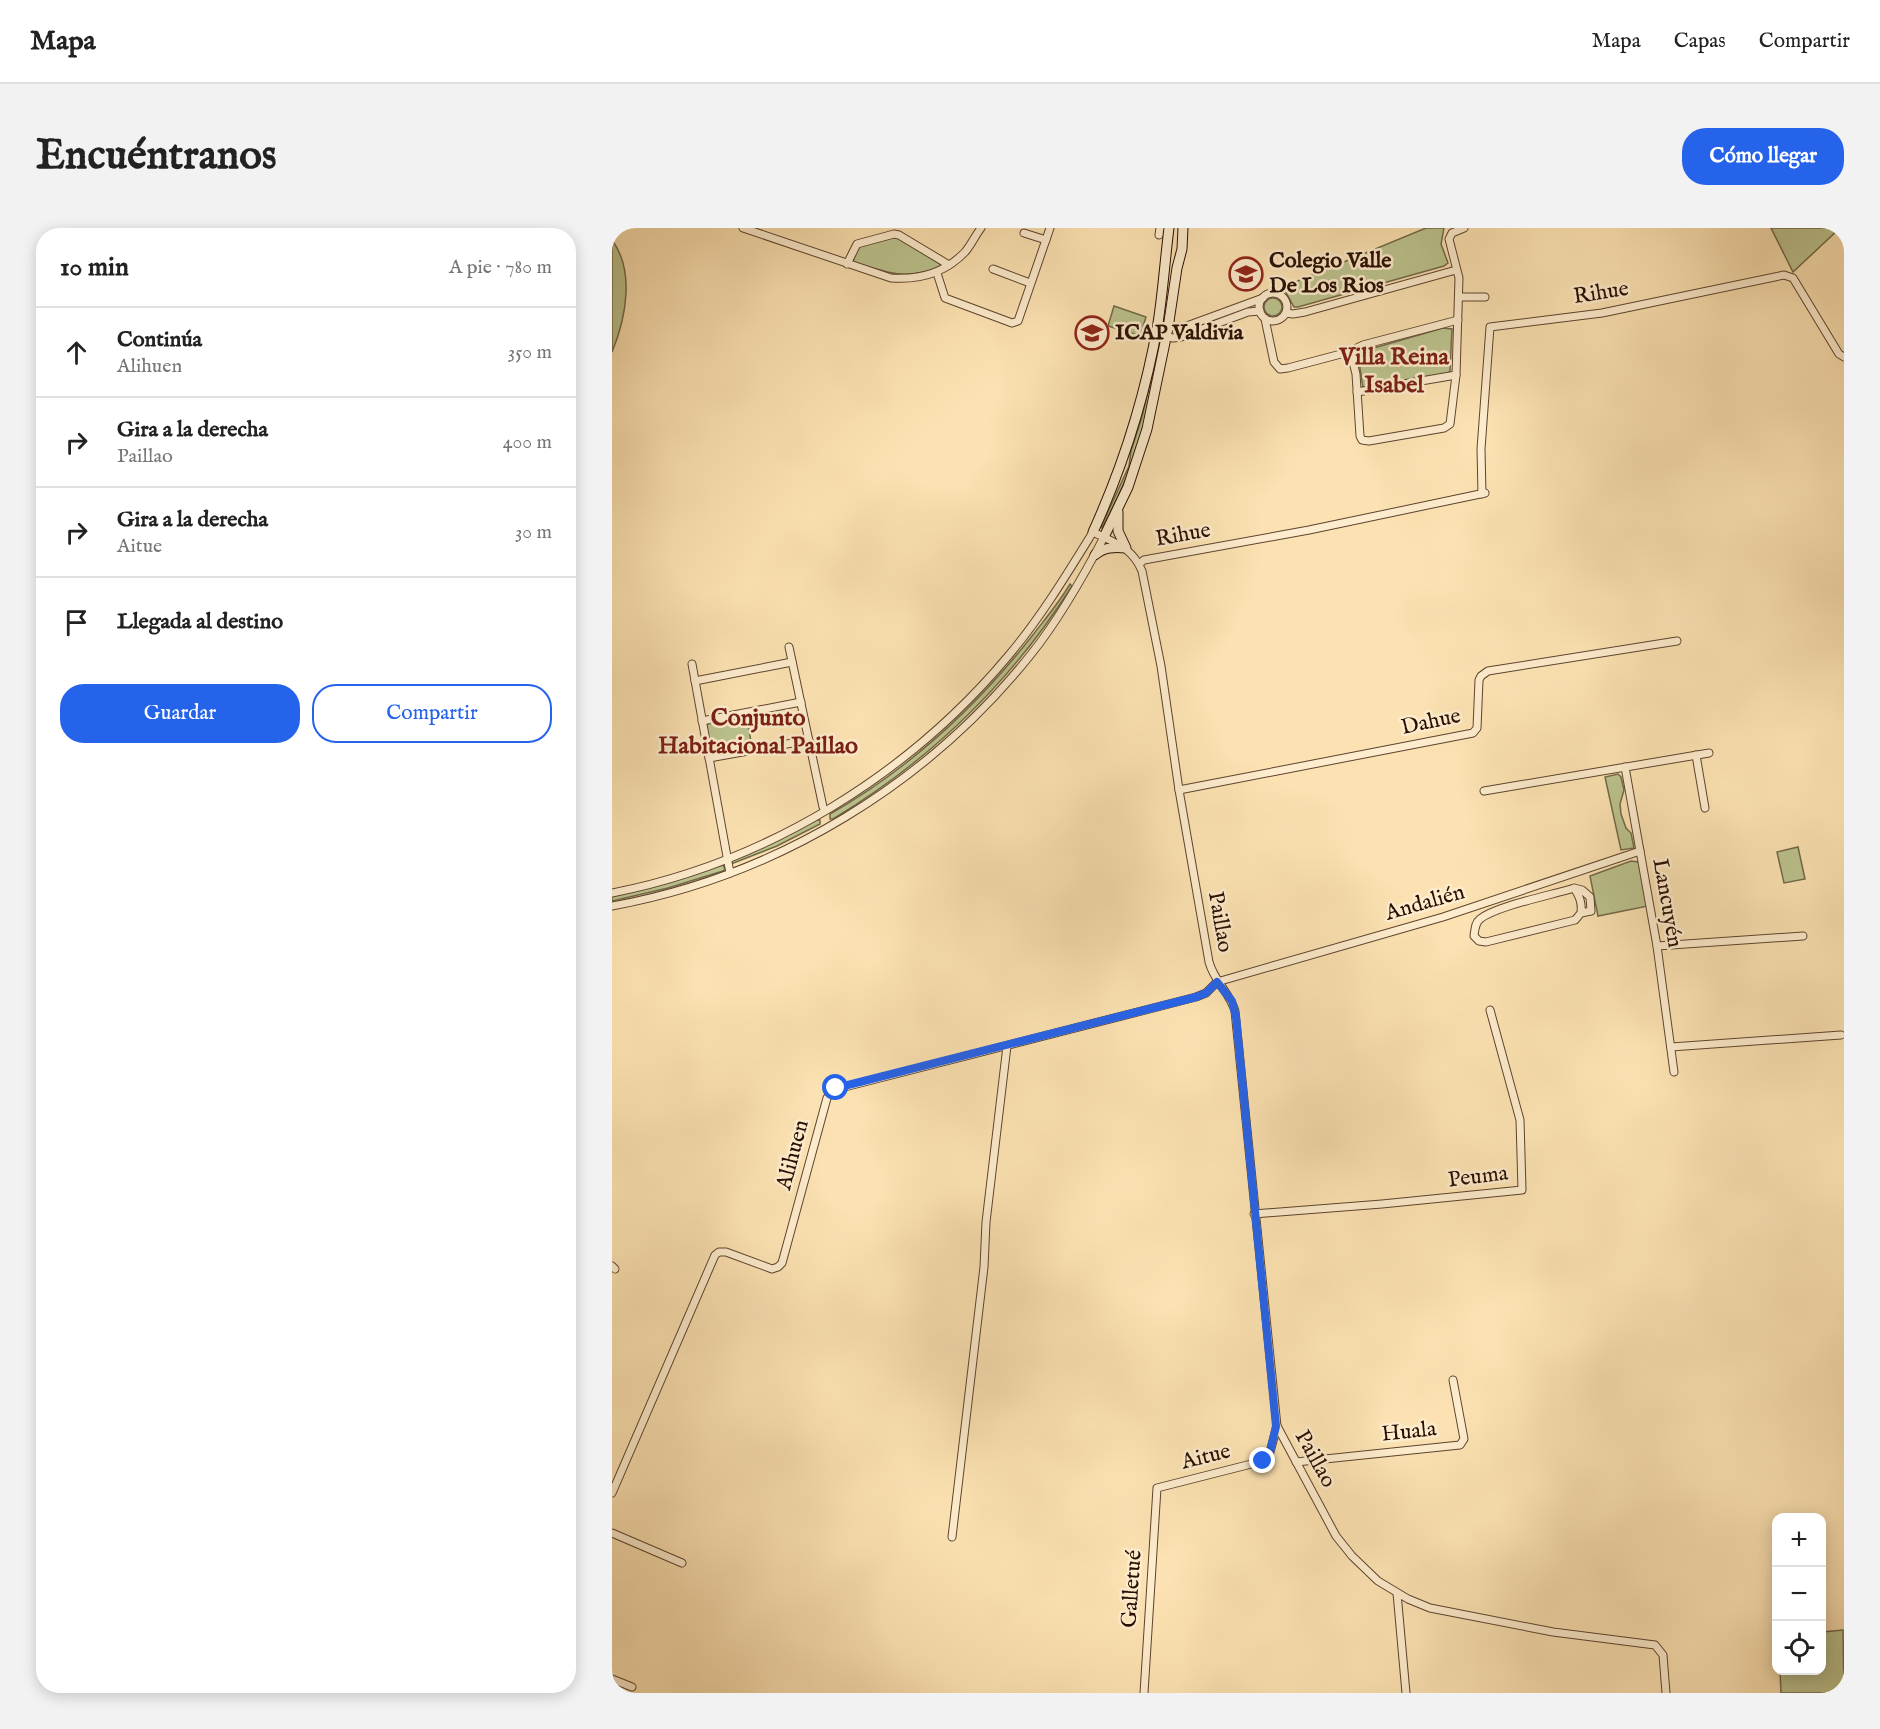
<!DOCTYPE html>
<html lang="es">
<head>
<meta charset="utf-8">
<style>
	body { margin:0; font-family:"IM FELL English",serif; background:#f2f2f2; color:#222 }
	.controls { position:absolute; right:18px; bottom:18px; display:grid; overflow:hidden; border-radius:12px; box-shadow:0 3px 15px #0003 }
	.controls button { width:54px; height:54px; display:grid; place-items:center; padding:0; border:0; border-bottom:2px solid #e0e0e0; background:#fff; color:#222; font:30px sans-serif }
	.stop { position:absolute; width:18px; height:18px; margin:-14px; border:4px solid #2563eb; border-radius:50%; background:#fff }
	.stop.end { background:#2563eb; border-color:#fff; box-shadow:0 2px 6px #0008 }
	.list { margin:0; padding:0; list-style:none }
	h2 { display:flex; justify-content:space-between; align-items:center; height:78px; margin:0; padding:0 24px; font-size:26px }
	h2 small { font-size:20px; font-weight:400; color:#767676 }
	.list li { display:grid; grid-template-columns:39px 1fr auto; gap:18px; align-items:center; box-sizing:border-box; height:90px; padding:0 24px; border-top:2px solid #e0e0e0 }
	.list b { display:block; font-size:22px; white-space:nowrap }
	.list p { margin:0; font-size:20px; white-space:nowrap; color:#767676 }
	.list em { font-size:20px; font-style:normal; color:#767676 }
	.actions { display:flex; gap:12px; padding:18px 24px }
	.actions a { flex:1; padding:14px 0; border:2px solid #2563eb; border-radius:24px; text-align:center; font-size:21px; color:#2563eb }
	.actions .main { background:#2563eb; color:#fff }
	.icon { flex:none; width:33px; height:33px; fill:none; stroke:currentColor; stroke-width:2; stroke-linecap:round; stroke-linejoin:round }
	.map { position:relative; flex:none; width:1232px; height:1465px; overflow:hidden; border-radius:24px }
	header { display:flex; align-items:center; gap:36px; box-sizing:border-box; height:84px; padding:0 30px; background:#fff; border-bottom:2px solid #e0e0e0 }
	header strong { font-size:28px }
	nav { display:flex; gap:33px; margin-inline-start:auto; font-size:21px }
	.intro { display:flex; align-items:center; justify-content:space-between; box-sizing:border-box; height:144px; padding:0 36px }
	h1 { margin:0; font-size:42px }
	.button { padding:15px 27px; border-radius:24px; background:#2563eb; color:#fff; font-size:21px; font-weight:700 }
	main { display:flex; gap:36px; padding:0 36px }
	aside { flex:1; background:#fff; border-radius:24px; box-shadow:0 3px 15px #0003 }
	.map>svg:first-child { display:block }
	.green { fill:#bcc48f; stroke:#726948; stroke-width:1.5 }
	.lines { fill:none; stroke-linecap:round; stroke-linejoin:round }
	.street-casing { stroke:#5d432d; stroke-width:9 }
	.secondary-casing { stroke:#280e01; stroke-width:11 }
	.street { stroke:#fdeccd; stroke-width:7 }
	.secondary { stroke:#fdeccd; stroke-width:9 }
	.route { stroke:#2563eb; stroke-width:8 }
	.labels { text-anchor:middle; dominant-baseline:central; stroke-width:5; stroke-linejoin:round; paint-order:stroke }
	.poi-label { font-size:22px; font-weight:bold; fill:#280e01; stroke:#fdeccd; text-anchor:start }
	.street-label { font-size:22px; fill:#280e01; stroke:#fdeccd }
	.neighbourhood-label { font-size:24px; font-weight:bold; fill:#7a1f14; stroke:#fdeccd }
</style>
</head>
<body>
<header>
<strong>Mapa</strong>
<nav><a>Mapa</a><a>Capas</a><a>Compartir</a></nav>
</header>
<div class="intro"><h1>Encuéntranos</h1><a class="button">Cómo llegar</a></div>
<main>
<aside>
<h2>10 min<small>A pie · 780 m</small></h2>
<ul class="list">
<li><svg class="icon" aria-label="ahead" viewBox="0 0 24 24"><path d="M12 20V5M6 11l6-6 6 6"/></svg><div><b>Continúa</b><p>Alihuen</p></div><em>350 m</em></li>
<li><svg class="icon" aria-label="right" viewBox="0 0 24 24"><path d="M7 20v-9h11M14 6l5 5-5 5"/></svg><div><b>Gira a la derecha</b><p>Paillao</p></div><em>400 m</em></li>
<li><svg class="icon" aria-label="right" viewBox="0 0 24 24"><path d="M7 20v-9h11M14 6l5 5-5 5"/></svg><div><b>Gira a la derecha</b><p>Aitue</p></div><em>30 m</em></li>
<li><svg class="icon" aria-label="arrive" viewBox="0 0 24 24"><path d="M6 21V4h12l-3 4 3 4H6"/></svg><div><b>Llegada al destino</b></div></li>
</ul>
<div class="actions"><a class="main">Guardar</a><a>Compartir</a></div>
</aside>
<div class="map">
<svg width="1232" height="1465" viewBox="0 0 1232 1465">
	<rect width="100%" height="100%" fill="#fce2b2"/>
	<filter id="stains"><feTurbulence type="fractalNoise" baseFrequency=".00333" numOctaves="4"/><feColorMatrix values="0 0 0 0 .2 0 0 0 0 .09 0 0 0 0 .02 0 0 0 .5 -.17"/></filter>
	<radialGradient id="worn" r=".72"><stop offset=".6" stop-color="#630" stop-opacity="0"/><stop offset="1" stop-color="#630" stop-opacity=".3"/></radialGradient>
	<!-- green -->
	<g class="green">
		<polygon points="814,0 832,0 829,16 836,35 832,38 686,79 682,79 671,59"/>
		<polygon points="1159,0 1228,0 1181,44"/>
		<path d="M 279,9 L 287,9 L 331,38 C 296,53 276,45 241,34 L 246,17 Z"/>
		<path d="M 0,12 C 23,43 14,90 0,124 Z"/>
		<circle cx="661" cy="79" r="9"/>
		<polygon points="502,78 534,89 528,108 496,98"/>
		<polygon points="831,100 840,101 838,143 835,146 751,160 746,127 748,124"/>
		<path d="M 545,124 L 546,124 C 542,147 539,170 534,193 C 525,230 508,266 490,300 L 489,299 L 517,238 L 519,223 L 530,189 Z"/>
		<path d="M 458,356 L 460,358 C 399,454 319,532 221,591 L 218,591 L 218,586 C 297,541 364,479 420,408 C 433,391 447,375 458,356 Z"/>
		<polygon points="135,489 139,514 102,521 98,518 94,496"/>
		<polygon points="1006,546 1009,549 1012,562 1008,576 1009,586 1014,600 1019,605 1022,620 1009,622 993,549"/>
		<polygon points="204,592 208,592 208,596 165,618 119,636 118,632"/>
		<polygon points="1186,619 1193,651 1172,655 1165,624"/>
		<polygon points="1019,633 1026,634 1028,638 1036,678 986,688 978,648"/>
		<polygon points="111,637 113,641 111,643 56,660 0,673 0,668 58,654"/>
		<polygon points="1231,1402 1232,1465 1169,1465 1168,1443 1210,1442 1210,1404"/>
	</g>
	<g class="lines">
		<defs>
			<g id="street">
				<path d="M 131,0 L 279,50 C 307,52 332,46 353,24 C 359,17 363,8 369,0"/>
				<polyline points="412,5 434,12"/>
				<polyline points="547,7 548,0"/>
				<polyline points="235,36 245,16 282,6 287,7 337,37"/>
				<polyline points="381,41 418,55"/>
				<polyline points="325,45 333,70 400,95 406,93 438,0"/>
				<circle cx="661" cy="79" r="14"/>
				<polyline points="847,69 873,69"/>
				<polyline points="674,85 681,86 693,84 844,42"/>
				<polyline points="653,91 662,134 668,141 676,140 729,126 735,127 740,130"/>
				<polyline points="551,98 572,99 651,70"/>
				<polyline points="544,107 561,110 569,109 636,84 648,83"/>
				<polyline points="740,130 744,146 748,208 750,212 757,213 832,200 838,196 844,147 847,50 837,11 840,5 852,0"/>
				<polyline points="740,130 745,120 751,117 846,92"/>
				<polyline points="745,164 844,147"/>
				<polyline points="870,266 869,221 878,99 990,85 1172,47 1181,50 1227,126 1232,129"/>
				<polyline points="527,336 532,332 697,302 873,265"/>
				<polyline points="177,419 211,579"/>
				<polyline points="80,436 118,645"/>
				<polyline points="83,453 180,434"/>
				<polyline points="90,493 189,474"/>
				<polyline points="1084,527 1093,580"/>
				<polyline points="97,530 197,512"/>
				<polyline points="1013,539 1045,718 1062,844"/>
				<polyline points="567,562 861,505 865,500 867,452 869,448 876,443 1065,413"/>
				<polyline points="872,563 1097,525"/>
				<path d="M 962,660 C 968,669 970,675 969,685 L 963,692 L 874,714 L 867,713 L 862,708 C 863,701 863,695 868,691 C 884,678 940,667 962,660 L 970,662 L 978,669 L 979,683 L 969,685"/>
				<path d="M 0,665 C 154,635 297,547 397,427 C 429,389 455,346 481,304 C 503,315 520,319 530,343 L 549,438 L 567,562 L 597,734 C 602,753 618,765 623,783 L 665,1198 L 724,1308 L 740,1328 L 766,1353 L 796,1371 L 818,1380 L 941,1404 L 1043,1417 L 1051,1427 L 1054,1465"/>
				<path d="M 0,678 C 165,648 316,556 420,425 C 448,390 471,349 492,309"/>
				<polyline points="1045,718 1191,708"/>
				<polyline points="1059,819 1229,807"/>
				<polyline points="642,986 770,976 910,962 908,892 878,782"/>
				<polyline points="0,1038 3,1041"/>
				<polyline points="684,1234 848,1217 852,1211 841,1152"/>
				<polyline points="0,1265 103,1027 107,1024 114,1024 160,1041 166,1039 170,1035 215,870 221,862 584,769 594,765 605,754 831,689 1028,623"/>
				<polyline points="0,1305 70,1335"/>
				<polyline points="340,1309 372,1039 374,994 395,818"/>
				<polyline points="785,1365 794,1465"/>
				<polyline points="0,1451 20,1459"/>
				<polyline points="532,1465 545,1260 651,1233 658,1224 665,1198"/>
			</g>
			<g id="secondary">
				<path d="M 481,304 C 512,236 533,169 546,95 C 551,63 553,32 557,0"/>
				<polyline points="492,309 516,259 535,201 556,100 565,40 570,21 571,0"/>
				<path d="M 483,327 C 492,319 502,319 514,320 L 506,303 L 506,284"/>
			</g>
		</defs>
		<!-- street casing -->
		<use href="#street" class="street-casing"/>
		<!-- secondary casing -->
		<use href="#secondary" class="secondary-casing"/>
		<!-- street -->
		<use href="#street" class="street"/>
		<!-- secondary -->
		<use href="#secondary" class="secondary"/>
	</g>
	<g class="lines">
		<!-- route -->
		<polyline class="route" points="224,860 584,769 594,765 605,754 620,773 624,789 664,1198 658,1224 651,1233"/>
	</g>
	<!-- icons -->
	<defs>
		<symbol id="school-ring" viewBox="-11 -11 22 22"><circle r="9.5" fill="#fdeccd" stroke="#8f2418" stroke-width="1.5"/><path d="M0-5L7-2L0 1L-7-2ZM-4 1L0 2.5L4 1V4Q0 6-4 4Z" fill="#8f2418"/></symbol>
	</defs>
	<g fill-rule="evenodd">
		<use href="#school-ring" x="615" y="27" width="38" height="38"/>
		<use href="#school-ring" x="461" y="86" width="38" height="38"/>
	</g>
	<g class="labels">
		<!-- poi labels -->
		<g class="poi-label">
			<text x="657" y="33">Colegio Valle<tspan x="657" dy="25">De Los Rios</tspan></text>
			<text x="503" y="105">ICAP Valdivia</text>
		</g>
		<!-- street labels -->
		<g class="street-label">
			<text transform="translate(989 65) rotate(-9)">Rihue</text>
			<text transform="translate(571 307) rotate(-10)">Rihue</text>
			<text transform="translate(819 494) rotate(-12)">Dahue</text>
			<text transform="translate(813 675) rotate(-16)">Andalién</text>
			<text transform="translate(1055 675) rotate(80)">Lancuyén</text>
			<text transform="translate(608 694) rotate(80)">Paillao</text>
			<text transform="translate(181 927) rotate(-75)">Alihuen</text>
			<text transform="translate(866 949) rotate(-7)">Peuma</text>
			<text transform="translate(797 1204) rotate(-6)">Huala</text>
			<text transform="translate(594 1229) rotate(-14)">Aitue</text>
			<text transform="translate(703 1231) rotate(61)">Paillao</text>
			<text transform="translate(520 1361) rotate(-86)">Galletué</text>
		</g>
		<!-- neighbourhood labels -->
		<g class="neighbourhood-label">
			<text x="782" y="129">Villa Reina<tspan x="782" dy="28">Isabel</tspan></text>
			<text x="146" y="490">Conjunto<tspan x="146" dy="28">Habitacional Paillao</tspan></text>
		</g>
	</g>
	<rect width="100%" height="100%" filter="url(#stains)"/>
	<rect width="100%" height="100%" fill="url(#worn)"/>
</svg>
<div class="controls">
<button>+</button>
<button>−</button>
<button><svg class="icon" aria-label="locate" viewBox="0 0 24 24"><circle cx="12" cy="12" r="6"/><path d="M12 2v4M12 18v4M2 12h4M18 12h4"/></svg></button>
</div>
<div class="stop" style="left:224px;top:860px"></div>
<div class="stop end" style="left:651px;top:1233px"></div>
</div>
</main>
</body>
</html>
